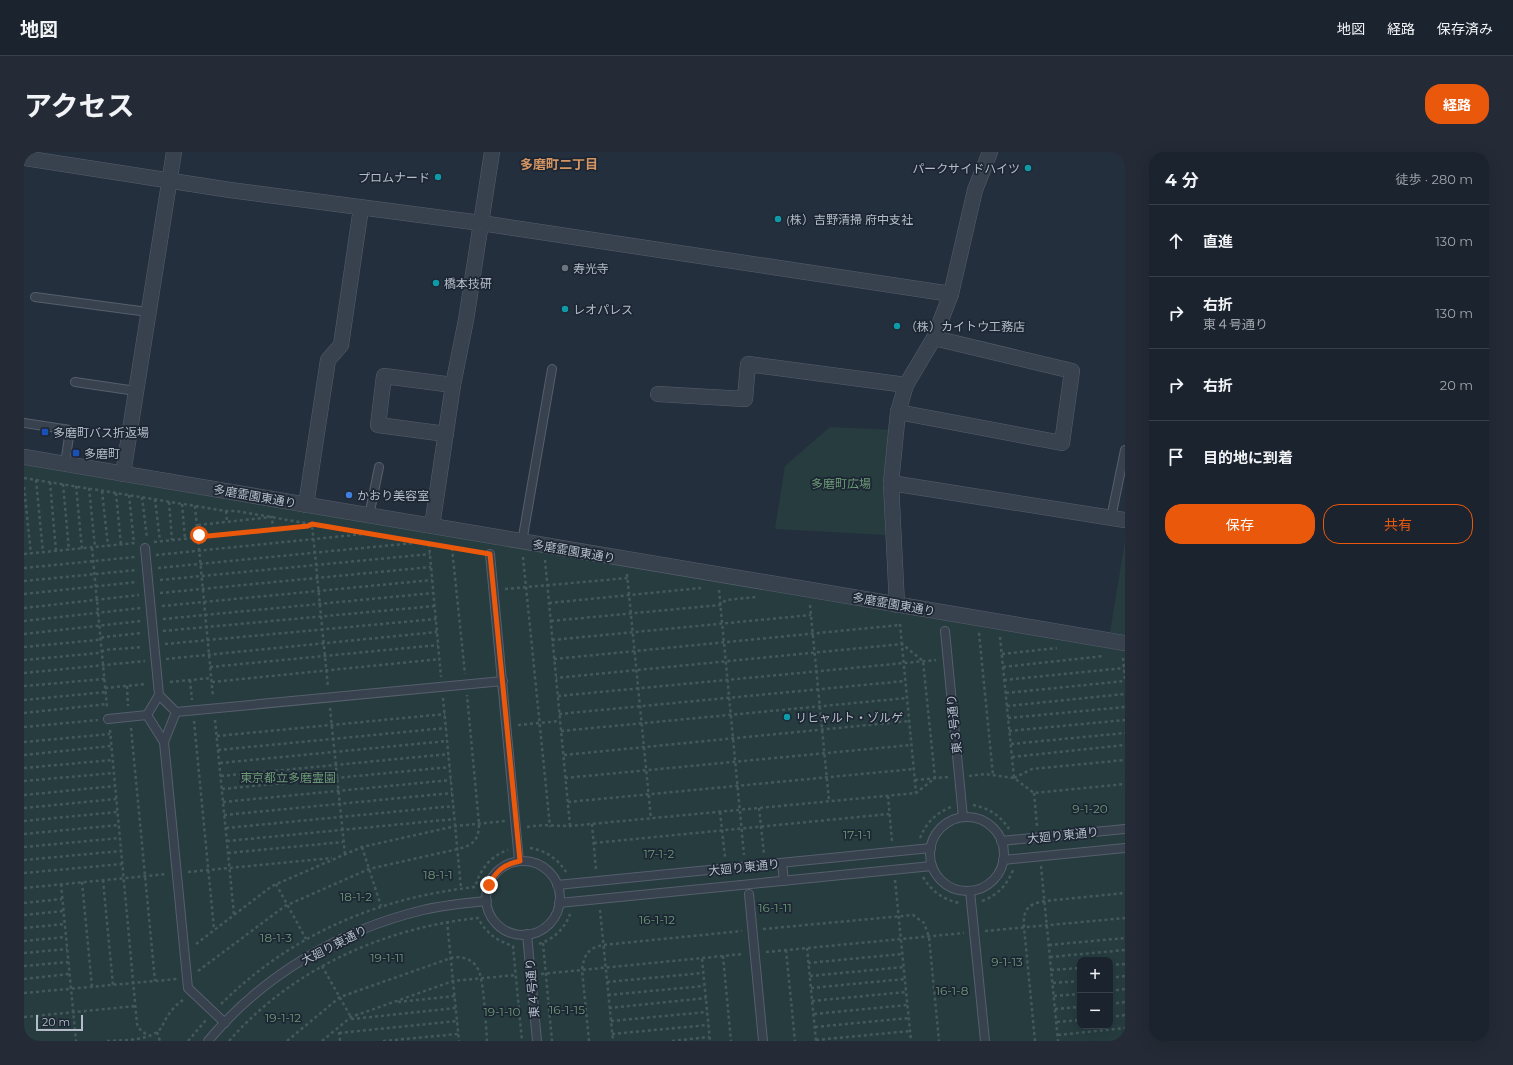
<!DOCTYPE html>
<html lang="ja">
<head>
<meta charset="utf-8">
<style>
	body { margin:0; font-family:Montserrat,"Noto Sans JP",sans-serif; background:#242b36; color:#f1f3f6 }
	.controls { position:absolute; right:12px; bottom:12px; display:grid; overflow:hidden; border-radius:8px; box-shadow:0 4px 16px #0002 }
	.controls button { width:36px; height:36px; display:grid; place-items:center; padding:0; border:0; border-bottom:1px solid #39404a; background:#1b232e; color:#f1f3f6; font:20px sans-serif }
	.scale { position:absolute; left:12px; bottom:10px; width:47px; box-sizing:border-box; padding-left:4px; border:2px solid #b4bcc9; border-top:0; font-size:11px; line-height:14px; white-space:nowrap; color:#b4bcc9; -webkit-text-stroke:3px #1d2633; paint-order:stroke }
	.stop { position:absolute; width:12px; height:12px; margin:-9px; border:3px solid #ea580c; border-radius:50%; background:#fff }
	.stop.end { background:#ea580c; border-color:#fff; box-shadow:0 1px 4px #0008 }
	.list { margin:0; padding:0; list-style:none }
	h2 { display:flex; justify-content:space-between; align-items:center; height:52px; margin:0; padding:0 16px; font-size:17px }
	h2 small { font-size:13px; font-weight:400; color:#a0a4aa }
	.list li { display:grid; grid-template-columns:26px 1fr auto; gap:12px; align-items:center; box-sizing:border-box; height:72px; padding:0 16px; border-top:1px solid #39404a }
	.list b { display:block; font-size:15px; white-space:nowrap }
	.list p { margin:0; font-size:13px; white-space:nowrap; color:#a0a4aa }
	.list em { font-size:13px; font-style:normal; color:#a0a4aa }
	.actions { display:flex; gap:8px; padding:12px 16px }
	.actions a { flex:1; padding:9px 0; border:1px solid #ea580c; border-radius:16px; text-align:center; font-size:14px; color:#ea580c }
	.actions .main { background:#ea580c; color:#fff }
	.icon { flex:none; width:22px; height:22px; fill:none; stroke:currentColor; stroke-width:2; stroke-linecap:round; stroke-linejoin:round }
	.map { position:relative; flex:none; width:1101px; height:889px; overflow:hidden; border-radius:16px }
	header { display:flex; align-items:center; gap:24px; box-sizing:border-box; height:56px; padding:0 20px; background:#1b232e; border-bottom:1px solid #39404a }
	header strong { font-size:19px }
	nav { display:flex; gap:22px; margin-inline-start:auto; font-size:14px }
	.intro { display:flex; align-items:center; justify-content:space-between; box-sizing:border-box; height:96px; padding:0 24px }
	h1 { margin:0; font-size:28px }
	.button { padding:10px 18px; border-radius:16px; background:#ea580c; color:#fff; font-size:14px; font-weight:700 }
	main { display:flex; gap:24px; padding:0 24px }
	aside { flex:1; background:#1b232e; border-radius:16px; box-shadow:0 4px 16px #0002 }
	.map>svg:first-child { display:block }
	.green { fill:#263c3f; fill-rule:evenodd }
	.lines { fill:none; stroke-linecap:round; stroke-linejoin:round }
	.service-casing { stroke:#565f6c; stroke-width:10 }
	.minor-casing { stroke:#565f6c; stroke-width:16 }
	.path { stroke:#44595c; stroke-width:2.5; stroke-dasharray:3 3; stroke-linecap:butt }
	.service { stroke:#38414e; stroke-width:8 }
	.minor { stroke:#38414e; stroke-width:15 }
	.route { stroke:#ea580c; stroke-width:5 }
	.culture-dot { fill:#0f9aa8; stroke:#1d2633; stroke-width:1.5 }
	.worship-dot { fill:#6b7280; stroke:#1d2633; stroke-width:1.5 }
	.transit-dot { fill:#1a4fb4; stroke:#1d2633; stroke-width:1.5 }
	.shop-dot { fill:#3f7fe0; stroke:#1d2633; stroke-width:1.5 }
	.labels { text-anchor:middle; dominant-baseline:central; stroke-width:3.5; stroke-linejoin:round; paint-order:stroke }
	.poi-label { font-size:12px; fill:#b4bcc9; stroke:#1d2633; text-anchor:start }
	.park-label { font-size:12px; fill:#6b9a76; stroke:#1d2633 }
	.street-label { font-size:12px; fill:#b4bcc9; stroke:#1d2633 }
	.neighbourhood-label { font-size:13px; font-weight:bold; fill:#d59563; stroke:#1d2633 }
</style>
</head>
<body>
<header>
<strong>地図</strong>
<nav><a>地図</a><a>経路</a><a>保存済み</a></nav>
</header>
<div class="intro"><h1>アクセス</h1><a class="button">経路</a></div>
<main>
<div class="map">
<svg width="1101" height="889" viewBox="0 0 1101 889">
	<rect width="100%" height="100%" fill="#242f3e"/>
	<!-- green -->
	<g class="green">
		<polygon points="806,275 872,278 861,383 751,377 761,314"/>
		<path d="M 0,313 L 1101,497 L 1101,889 L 0,889 ZM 1056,808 L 1086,808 L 1086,874 L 1056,874 Z"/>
		<polygon points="1101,389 1101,483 1086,480"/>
	</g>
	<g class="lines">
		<defs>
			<g id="service">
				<polyline points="11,145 124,160"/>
				<polyline points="51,230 112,239"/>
				<polyline points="0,271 46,278 41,312"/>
				<polyline points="345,364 355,315"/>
				<polyline points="1087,366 1101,298"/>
				<polyline points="498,390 528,217"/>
				<polyline points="121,396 135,543 152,560 140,590 123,563 135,543"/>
				<polyline points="466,402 495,709"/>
				<polyline points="921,479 939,665"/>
				<polyline points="152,560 479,529"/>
				<polyline points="84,567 123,563"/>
				<polyline points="140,590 164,836 201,871"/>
				<circle cx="943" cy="702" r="37"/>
				<polyline points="977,689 1101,677"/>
				<polyline points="979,708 1101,696"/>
				<circle cx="499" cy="746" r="37"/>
				<polyline points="758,711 760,729"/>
				<polyline points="533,733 907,696"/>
				<polyline points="946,739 961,889"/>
				<polyline points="725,742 739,889"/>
				<polyline points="535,751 908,714"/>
				<polyline points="503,782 513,889"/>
				<path d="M 184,889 C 239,823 316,778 399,758 C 420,753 441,751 463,749"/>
			</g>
			<g id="minor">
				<polyline points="0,6 206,38 457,71 927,142"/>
				<polyline points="634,242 721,247 724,212 882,233"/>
				<polyline points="874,260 1038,291 1048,219 910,186"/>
				<polyline points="422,282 354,273 360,224 429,233"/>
				<polyline points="0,305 1101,491"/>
				<polyline points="99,322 150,0"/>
				<polyline points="867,331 1101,368"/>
				<polyline points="282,353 304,208 317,193 337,56"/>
				<polyline points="408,374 429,233 442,168 468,0"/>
				<polyline points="873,453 867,331 874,260 882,233 910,186 927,142 951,38 966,0"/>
			</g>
		</defs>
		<!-- service casing -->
		<use href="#service" class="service-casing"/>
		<!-- minor casing -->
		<use href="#minor" class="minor-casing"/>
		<!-- path -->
		<g class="path">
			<polyline points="0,326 202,359 212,359 455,401"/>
			<polyline points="12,328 19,400"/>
			<polyline points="26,330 32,399"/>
			<polyline points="39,332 45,398"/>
			<polyline points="52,334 58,397"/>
			<polyline points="0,335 7,402"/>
			<polyline points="65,336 71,395"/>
			<polyline points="78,339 84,394"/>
			<polyline points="92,341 97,393"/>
			<polyline points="105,343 110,391"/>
			<polyline points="118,345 123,386"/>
			<polyline points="131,347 136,389"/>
			<polyline points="145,350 148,388"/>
			<polyline points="158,352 161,387"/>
			<polyline points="171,354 189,545"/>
			<polyline points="202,359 203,370"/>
			<polyline points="174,373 248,365 249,378"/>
			<polyline points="130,390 284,374 288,372 304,535"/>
			<polyline points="405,392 417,525"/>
			<polyline points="68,396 83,555"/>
			<polyline points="428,396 441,522"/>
			<polyline points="0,402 111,391"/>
			<polyline points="132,403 340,382"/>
			<polyline points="499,405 526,675"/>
			<polyline points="521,408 546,674"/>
			<polyline points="0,416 111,405"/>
			<polyline points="134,416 390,391"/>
			<polyline points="603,422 627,667"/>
			<polyline points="136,428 406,402"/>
			<polyline points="0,429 113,418"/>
			<polyline points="481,437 604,426"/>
			<polyline points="695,438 720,703"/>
			<polyline points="136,441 407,415"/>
			<polyline points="0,442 113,430"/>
			<polyline points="525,451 677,436"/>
			<polyline points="786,453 805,649"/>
			<polyline points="138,454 408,428"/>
			<polyline points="0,456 115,443"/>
			<polyline points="139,467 409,441"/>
			<polyline points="0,469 117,456"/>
			<polyline points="527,469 696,453 702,448 732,445"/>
			<polyline points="876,472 892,641"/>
			<polyline points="139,479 411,454"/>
			<polyline points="955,481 969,623"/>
			<polyline points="0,482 117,469"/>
			<polyline points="976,485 990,626"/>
			<polyline points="528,488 787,463"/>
			<polyline points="141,492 412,467"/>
			<polyline points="0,495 73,488 80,485 118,481"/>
			<polyline points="978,502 1033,496"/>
			<polyline points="1099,506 1101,527"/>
			<polyline points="142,507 413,480"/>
			<polyline points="530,507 876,473"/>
			<polyline points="0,508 75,501 81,498 118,495"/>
			<polyline points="186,515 414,493"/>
			<polyline points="979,515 1080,504"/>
			<polyline points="0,521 121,509"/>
			<polyline points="166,528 168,548"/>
			<polyline points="980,528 1100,516"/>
			<polyline points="146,530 187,526"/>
			<polyline points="188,530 416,507"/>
			<polyline points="0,534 81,527"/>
			<polyline points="103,534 104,554"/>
			<polyline points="81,536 123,532"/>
			<polyline points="982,541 1101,529"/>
			<polyline points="534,544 912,508"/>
			<polyline points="419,546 437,736"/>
			<polyline points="0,548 82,540"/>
			<polyline points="983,554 1101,542"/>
			<polyline points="306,556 321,702"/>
			<polyline points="0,561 83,552"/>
			<polyline points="535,562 881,529"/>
			<polyline points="984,566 1101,555"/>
			<polyline points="191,568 210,763"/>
			<polyline points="170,569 190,777"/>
			<polyline points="494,573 536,569"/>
			<polyline points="0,575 74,568"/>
			<polyline points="107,576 131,829"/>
			<polyline points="86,578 113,872 117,879 124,883"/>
			<polyline points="537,579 883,546"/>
			<polyline points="985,579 1101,568"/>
			<polyline points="193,584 421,562"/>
			<polyline points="0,590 86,582"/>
			<polyline points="987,592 1101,581"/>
			<polyline points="194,598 422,576"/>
			<polyline points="0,603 87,594"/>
			<polyline points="540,603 885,569"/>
			<polyline points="988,605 1101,593"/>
			<polyline points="196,611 423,589"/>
			<polyline points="0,616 88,608"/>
			<polyline points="197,624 425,602"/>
			<polyline points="945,624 961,622 990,626 1010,641 1101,632"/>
			<polyline points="541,626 887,593"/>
			<polyline points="990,626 1008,617 1101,608"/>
			<polyline points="891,628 924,625"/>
			<polyline points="0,629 90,621"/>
			<polyline points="198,637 426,615"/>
			<polyline points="1010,641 1013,674"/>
			<polyline points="0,643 91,634"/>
			<polyline points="864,644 868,689"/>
			<polyline points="199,650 427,628"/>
			<polyline points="544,650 890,617"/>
			<path d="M 949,653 C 964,656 976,663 985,677"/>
			<polyline points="0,656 92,647"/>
			<polyline points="735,656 740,702"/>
			<polyline points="696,660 701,705"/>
			<polyline points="200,663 428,641"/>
			<polyline points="0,669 93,660"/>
			<polyline points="568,672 572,718"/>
			<path d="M 503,675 C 517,672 532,674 546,674 L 892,641 L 911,626 L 899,509 L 878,492 L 532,526"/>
			<polyline points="202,676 430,654"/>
			<polyline points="0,682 95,673"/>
			<path d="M 896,686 C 902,671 912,661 927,655"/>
			<polyline points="203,689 431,667"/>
			<polyline points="570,691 865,662"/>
			<polyline points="0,695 96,686"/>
			<polyline points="338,695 357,754"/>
			<path d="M 506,696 C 521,698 534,707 542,720"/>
			<polyline points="204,701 319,690"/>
			<polyline points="0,708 97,699"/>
			<polyline points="1017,714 1034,889"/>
			<polyline points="164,720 308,706"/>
			<polyline points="0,721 98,712"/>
			<path d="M 899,725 C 908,740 920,748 936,751"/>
			<polyline points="79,728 89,833"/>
			<polyline points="871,728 887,889"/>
			<polyline points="58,730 68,835"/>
			<polyline points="37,732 52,889"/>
			<polyline points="252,732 282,787"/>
			<polyline points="0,736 143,722"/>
			<path d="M 958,749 C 974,743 983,733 989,718"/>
			<polyline points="0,751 38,747"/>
			<polyline points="576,758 589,889"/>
			<polyline points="0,763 39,759"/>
			<polyline points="423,769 435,889"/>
			<polyline points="0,776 41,772"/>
			<polyline points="739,777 889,763 900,771 905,785 915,889"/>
			<polyline points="961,779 1101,766"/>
			<polyline points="0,789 42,785"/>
			<polyline points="519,791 528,889"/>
			<polyline points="172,792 248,734 338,695 432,674 481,669"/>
			<path d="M 515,792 C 530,787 541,776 546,762"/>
			<polyline points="1025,793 1101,786"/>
			<polyline points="783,796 792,889"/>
			<polyline points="762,798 771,889"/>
			<polyline points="742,800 940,781"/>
			<polyline points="0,801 43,797"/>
			<polyline points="699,804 707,889"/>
			<polyline points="1026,805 1101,798"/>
			<polyline points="678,807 686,889"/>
			<polyline points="784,811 878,802"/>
			<polyline points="1086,813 1101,812"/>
			<polyline points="0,814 44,810"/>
			<polyline points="298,814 328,867 432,856"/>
			<polyline points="1027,818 1056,816"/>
			<path d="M 174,819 L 261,754 L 345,717 L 434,697 C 449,693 455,688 455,672 L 443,543"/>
			<polyline points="517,822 719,802"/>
			<polyline points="786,824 880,815"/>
			<polyline points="1086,826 1101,824"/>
			<polyline points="0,827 45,822"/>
			<polyline points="583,830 679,821"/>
			<polyline points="1029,831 1056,829"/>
			<polyline points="787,836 881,827"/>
			<polyline points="1086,839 1101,837"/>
			<polyline points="0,841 153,827"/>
			<polyline points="584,843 680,834"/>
			<polyline points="1030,844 1056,842"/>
			<polyline points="788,849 882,840"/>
			<polyline points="374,850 431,844"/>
			<path d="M 197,852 C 268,782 353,746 451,735 C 456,718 466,704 484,698"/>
			<polyline points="1086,852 1101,850"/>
			<polyline points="585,856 682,846"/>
			<polyline points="1031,857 1056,855"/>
			<polyline points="790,862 883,853"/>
			<polyline points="0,865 112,854"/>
			<polyline points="1086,865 1101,863"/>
			<polyline points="587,869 683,860"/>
			<polyline points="1033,870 1056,868"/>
			<polyline points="791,875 885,866"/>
			<polyline points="133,880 136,889"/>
			<polyline points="315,880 316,889"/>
			<polyline points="315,881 433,869"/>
			<polyline points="588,882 684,873"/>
			<polyline points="1034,883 1101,876"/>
			<polyline points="792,888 886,879"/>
			<path d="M 83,889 C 99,888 119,889 133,880 C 139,876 140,868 145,862 C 149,856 155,850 161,847"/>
			<polyline points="164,889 182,868"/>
			<path d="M 205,889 C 268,817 359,776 454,766 C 462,781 473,789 489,794 L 498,889"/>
			<path d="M 263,889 L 316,845 L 427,806 C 437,804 448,806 454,817 C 460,828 462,874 463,889"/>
			<polyline points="298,889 327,865 429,829 492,823"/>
			<polyline points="359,889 434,882"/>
			<path d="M 565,889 L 558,818 C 560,803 564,796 579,793 L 718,779"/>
			<polyline points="648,889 685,885"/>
			<path d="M 1011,889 L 1000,775 C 999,758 1003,752 1021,749 L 1101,741"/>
		</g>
		<!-- service -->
		<use href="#service" class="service"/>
		<!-- minor -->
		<use href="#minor" class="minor"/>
	</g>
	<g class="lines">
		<!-- route -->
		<path class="route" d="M 175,383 L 174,385 L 284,374 L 288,372 L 466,402 L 496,709 C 480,712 472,719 465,733"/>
	</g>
	<!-- markers -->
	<g class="culture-dot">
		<circle cx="1004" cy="16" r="4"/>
		<circle cx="414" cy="25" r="4"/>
		<circle cx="754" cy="67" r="4"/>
		<circle cx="412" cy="131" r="4"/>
		<circle cx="541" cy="157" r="4"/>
		<circle cx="873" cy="174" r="4"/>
		<circle cx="763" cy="565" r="4"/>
	</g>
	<circle class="worship-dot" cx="541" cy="116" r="4"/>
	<g class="transit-dot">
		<rect x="17" y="276" width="8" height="8" rx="2"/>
		<rect x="48" y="297" width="8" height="8" rx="2"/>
	</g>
	<circle class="shop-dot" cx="325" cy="343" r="4"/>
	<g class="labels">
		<!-- poi labels -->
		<g class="poi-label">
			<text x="996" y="16" text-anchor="end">パークサイドハイツ</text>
			<text x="406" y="25" text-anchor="end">プロムナード</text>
			<text x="762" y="67">(株）吉野清掃 府中支社</text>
			<text x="549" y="116">寿光寺</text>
			<text x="420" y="131">橋本技研</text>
			<text x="549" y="157">レオパレス</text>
			<text x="881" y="174">（株）カイトウ工務店</text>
			<text x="29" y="280">多磨町バス折返場</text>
			<text x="60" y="301">多磨町</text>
			<text x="333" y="343">かおり美容室</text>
			<text x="771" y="565">リヒャルト・ゾルゲ</text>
		</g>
		<!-- park labels -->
		<g class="park-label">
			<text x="817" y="331">多磨町広場</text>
			<text x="264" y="625">東京都立多磨霊園</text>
			<text x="1066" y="656">9-1-20</text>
			<text x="833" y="682">17-1-1</text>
			<text x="635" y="701">17-1-2</text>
			<text x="414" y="722">18-1-1</text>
			<text x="332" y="744">18-1-2</text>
			<text x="751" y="755">16-1-11</text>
			<text x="633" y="767">16-1-12</text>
			<text x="252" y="785">18-1-3</text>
			<text x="363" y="805">19-1-11</text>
			<text x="983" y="809">9-1-13</text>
			<text x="928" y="838">16-1-8</text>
			<text x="543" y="857">16-1-15</text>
			<text x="478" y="859">19-1-10</text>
			<text x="259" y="865">19-1-12</text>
		</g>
		<!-- street labels -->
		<g class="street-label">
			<text transform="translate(231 344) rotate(10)">多磨霊園東通り</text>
			<text transform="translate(550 399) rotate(10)">多磨霊園東通り</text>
			<text transform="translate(870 452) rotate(10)">多磨霊園東通り</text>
			<text transform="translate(930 572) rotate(-96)">東３号通り</text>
			<text transform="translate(1039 683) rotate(-6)">大廻り東通り</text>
			<text transform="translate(720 715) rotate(-6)">大廻り東通り</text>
			<text transform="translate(310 793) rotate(-27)">大廻り東通り</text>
			<text transform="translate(508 836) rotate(-95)">東４号通り</text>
		</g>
		<!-- neighbourhood labels -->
		<g class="neighbourhood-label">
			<text x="535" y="12">多磨町二丁目</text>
		</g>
	</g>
</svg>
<div class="controls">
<button>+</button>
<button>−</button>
</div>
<div class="scale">20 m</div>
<div class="stop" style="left:175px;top:383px"></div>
<div class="stop end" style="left:465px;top:733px"></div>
</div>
<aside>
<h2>4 分<small>徒歩 · 280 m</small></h2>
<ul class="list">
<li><svg class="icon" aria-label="ahead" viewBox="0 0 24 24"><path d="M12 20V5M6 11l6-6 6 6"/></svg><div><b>直進</b></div><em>130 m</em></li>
<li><svg class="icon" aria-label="right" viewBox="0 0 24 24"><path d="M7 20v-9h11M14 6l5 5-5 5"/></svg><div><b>右折</b><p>東４号通り</p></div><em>130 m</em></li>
<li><svg class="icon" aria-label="right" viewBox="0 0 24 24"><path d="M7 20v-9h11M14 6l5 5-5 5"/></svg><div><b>右折</b></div><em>20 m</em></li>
<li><svg class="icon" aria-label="arrive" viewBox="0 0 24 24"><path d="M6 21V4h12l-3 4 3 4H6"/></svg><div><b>目的地に到着</b></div></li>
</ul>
<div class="actions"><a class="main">保存</a><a>共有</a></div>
</aside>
</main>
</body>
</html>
